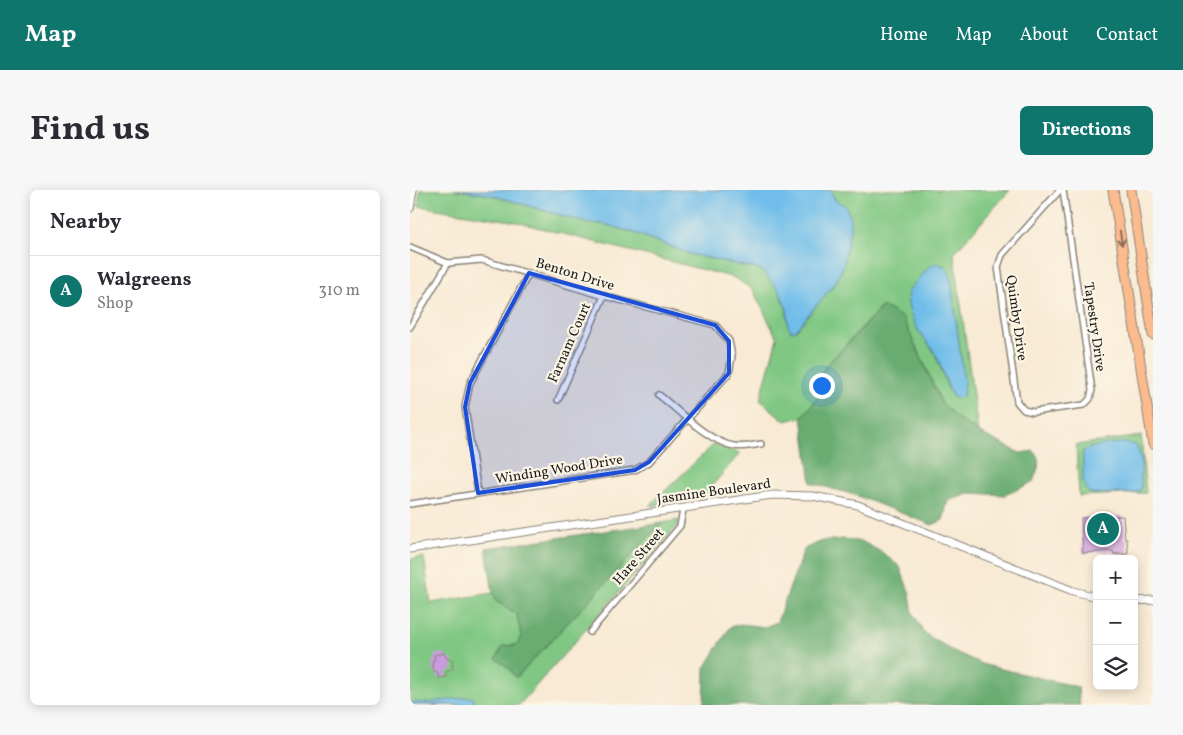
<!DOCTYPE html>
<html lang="en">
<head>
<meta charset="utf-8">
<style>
	body { margin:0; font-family:Vollkorn,serif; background:#f7f7f7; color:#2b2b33 }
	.controls { position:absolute; right:15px; bottom:15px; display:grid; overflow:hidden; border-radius:8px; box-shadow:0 2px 12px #0003 }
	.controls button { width:45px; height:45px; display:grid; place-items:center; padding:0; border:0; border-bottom:1px solid #e1e1e2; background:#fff; color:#2b2b33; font:25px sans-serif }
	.you { position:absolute; left:411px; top:195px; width:18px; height:18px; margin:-12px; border:4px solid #fff; border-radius:50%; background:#1a73e8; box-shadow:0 0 0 8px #1a73e833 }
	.badge { display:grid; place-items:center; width:32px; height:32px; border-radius:50%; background:#0f766e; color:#fff; font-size:16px; font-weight:700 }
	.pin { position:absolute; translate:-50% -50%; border:2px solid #fff; box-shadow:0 1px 5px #0006 }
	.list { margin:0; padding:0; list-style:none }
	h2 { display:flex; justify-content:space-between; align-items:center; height:65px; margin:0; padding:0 20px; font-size:21px }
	h2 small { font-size:16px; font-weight:400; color:#7c7c81 }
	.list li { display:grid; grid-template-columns:32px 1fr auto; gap:15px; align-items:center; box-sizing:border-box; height:70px; padding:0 20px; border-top:1px solid #e1e1e2 }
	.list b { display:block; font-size:19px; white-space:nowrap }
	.list p { margin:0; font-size:16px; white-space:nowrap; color:#7c7c81 }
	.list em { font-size:16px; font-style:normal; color:#7c7c81 }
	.icon { flex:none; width:28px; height:28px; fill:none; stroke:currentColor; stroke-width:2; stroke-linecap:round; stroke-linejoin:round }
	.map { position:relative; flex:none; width:743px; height:515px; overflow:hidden; border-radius:8px }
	header { display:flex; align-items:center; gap:30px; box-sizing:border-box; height:70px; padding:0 25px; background:#0f766e; color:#fff }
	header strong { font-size:24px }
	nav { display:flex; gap:28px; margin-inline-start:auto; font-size:18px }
	.intro { display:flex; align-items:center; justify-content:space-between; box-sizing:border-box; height:120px; padding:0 30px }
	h1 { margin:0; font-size:35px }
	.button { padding:12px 22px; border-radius:8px; background:#0f766e; color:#fff; font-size:18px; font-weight:700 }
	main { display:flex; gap:30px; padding:0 30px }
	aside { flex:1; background:#fff; border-radius:8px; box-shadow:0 2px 12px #0003 }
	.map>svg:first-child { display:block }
	.green { fill:#80c783; stroke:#4e7250; fill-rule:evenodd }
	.forest { fill:#68ac71; stroke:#426446 }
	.water { fill:#70bdea; stroke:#466c83 }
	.building { fill:#cb9ade }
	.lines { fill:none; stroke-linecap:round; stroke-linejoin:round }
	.minor-casing { stroke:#8a8378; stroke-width:8 }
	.tertiary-casing { stroke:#8a8378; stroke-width:9 }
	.primary-casing { stroke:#8a8378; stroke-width:11 }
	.minor { stroke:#fff; stroke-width:5 }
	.tertiary { stroke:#fff; stroke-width:7 }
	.primary { stroke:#fbbb8d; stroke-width:9 }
	.oneway { stroke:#8c6c54 }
	.marked { fill:#1d4ed8; fill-opacity:0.2; stroke:#1d4ed8; stroke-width:4; stroke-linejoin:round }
	.labels { text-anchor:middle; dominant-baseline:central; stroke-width:4.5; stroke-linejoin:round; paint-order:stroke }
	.street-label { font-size:14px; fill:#1c1c1c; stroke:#fcf5e5 }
</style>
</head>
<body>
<header>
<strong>Map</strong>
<nav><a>Home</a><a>Map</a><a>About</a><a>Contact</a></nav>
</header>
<div class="intro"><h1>Find us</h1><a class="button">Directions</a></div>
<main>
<aside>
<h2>Nearby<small></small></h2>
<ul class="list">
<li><span class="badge">A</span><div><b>Walgreens</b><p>Shop</p></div><em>310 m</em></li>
</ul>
</aside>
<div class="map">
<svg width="743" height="515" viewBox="0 0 743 515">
	<rect width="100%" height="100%" fill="#fcf5e5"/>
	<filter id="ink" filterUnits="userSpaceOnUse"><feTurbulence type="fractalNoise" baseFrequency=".02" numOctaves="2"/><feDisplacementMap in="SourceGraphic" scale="10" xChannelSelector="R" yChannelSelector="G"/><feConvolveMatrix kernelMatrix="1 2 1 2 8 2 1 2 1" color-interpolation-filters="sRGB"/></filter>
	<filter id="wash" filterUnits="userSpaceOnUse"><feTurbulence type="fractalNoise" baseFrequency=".0096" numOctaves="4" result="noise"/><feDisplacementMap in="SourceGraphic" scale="20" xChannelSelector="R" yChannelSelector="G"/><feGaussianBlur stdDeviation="1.12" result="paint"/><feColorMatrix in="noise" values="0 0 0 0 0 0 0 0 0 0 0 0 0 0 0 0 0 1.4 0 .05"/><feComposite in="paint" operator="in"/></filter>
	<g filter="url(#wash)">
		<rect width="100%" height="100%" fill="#f8ead4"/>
		<!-- green -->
		<g class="green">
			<path d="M 10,0 L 48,0 L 82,5 L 176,33 L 194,34 L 225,43 L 280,64 L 352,80 L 369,100 L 377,120 L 378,135 L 386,140 L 426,92 L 433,77 L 435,15 L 426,11 L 420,0 L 600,0 L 544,63 L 568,242 L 547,228 L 531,212 L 508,159 L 475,117 L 471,117 L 415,177 L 409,187 L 409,206 L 392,227 L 375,231 L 350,210 L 367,148 L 343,100 L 325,88 L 107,32 L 8,16 ZM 540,84 L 554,191 L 538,199 L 526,165 L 507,138 Z"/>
			<polygon points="731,246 736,303 669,306 666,255"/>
			<polygon points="304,254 330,263 291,309 239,316"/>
			<polygon points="269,330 269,334 109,515 0,515 0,369 14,367 21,413 83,403 87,412 107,424 111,446 107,455 93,456 99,478 106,488 252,333"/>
		</g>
		<!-- forest -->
		<g class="forest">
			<path d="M 472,117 L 475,117 L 493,128 L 531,212 L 547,228 L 568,242 L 610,263 L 624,261 C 633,272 627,280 623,292 L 595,305 L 562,303 L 538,311 L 533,330 L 522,335 L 445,305 L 401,293 L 392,227 L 409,206 L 409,187 L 415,177 Z"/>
			<polygon points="252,333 106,488 99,478 86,469 93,456 107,455 111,446 107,424 87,412 83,403 76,358"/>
			<polygon points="434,349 453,352 473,363 490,377 500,404 503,423 514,443 545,462 575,475 668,497 670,515 294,515 295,478 320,437 331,434 355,437 367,432 394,359 412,351"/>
		</g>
		<!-- water -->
		<g class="water">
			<polygon points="48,0 420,0 426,11 435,15 440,26 440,40 433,77 426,92 390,135 385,140 381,141 378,135 377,120 369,100 352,80 280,64 225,43 194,34 176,33 82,5"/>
			<path d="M 526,73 L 536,77 L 540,84 L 554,191 L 553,206 L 548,208 L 543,207 C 536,195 533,180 527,167 C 522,156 512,148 507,138 C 502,129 494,109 499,100 L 520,76 Z"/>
			<path d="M 718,253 L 726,255 L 731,268 L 731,298 L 730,301 L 723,303 L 683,304 L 678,302 L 673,290 L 673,261 C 688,254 702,253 718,253 Z"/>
			<polygon points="60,507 63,508 64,511 60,515 0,515 5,512 16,513"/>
		</g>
		<g id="blocks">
			<!-- building -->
			<g class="building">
				<polygon points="713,326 715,349 717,349 718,364 704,364 703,361 673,363 671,328"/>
				<polygon points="34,463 37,469 42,469 43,479 36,482 36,487 28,488 28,483 24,482 22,472 25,470 24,465"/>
			</g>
		</g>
	</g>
	<g filter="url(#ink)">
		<use href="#blocks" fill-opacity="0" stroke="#8a8378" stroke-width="1"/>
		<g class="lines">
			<defs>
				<g id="minor">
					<polyline points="650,0 592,65 588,77 607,212 614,220 623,222 674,215 680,209 682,200 653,0"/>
					<polyline points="0,57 38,73 72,70 194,106 305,135 319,151 322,166 319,183 239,272 225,280 0,314"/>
					<polyline points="0,137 38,73"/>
					<path d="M 249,205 C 268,220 300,253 324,256 C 332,258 343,255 351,254"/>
					<polyline points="148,210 194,106"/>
					<polyline points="68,303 55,217 60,193 119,83"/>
					<polyline points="180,442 270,336 273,320"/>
				</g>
				<g id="tertiary">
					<polyline points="0,18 3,0"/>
					<polyline points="0,359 362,305 403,306 448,315 663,401 687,407"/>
					<polyline points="724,411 743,410"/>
				</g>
				<g id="primary">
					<polyline points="703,0 743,254"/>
					<polyline points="721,0 743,145"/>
				</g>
			</defs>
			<!-- minor casing -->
			<use href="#minor" class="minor-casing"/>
			<!-- tertiary casing -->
			<use href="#tertiary" class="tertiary-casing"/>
			<!-- primary casing -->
			<use href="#primary" class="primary-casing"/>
			<!-- minor -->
			<use href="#minor" class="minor"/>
			<!-- tertiary -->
			<use href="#tertiary" class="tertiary"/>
			<!-- primary -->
			<use href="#primary" class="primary"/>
		</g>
		<!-- one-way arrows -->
		<defs><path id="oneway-shaft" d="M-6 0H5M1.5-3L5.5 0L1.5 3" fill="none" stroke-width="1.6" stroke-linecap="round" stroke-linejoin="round" transform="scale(1.25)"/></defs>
		<use class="oneway" href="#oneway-shaft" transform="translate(711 48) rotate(81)"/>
	</g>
	<!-- marked area -->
	<path class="marked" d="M 119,83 L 305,135 L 319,151 L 319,183 L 239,272 L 225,280 L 68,303 L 55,217 L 60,193 Z"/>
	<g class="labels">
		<!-- street labels -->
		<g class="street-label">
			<text transform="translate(165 85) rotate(17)">Benton Drive</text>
			<text transform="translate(606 128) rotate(82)">Quimby Drive</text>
			<text transform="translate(684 137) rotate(82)">Tapestry Drive</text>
			<text transform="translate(160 153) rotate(-66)">Farnam Court</text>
			<text transform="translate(149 280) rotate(-9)">Winding Wood Drive</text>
			<text transform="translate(304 302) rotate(-8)">Jasmine Boulevard</text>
			<text transform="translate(229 367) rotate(-49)">Hare Street</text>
		</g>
	</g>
</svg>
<div class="controls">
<button>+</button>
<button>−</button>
<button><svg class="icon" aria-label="layers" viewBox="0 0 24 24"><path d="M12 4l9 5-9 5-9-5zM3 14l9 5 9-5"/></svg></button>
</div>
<div class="you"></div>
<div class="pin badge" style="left:693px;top:339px">A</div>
</div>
</main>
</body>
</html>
